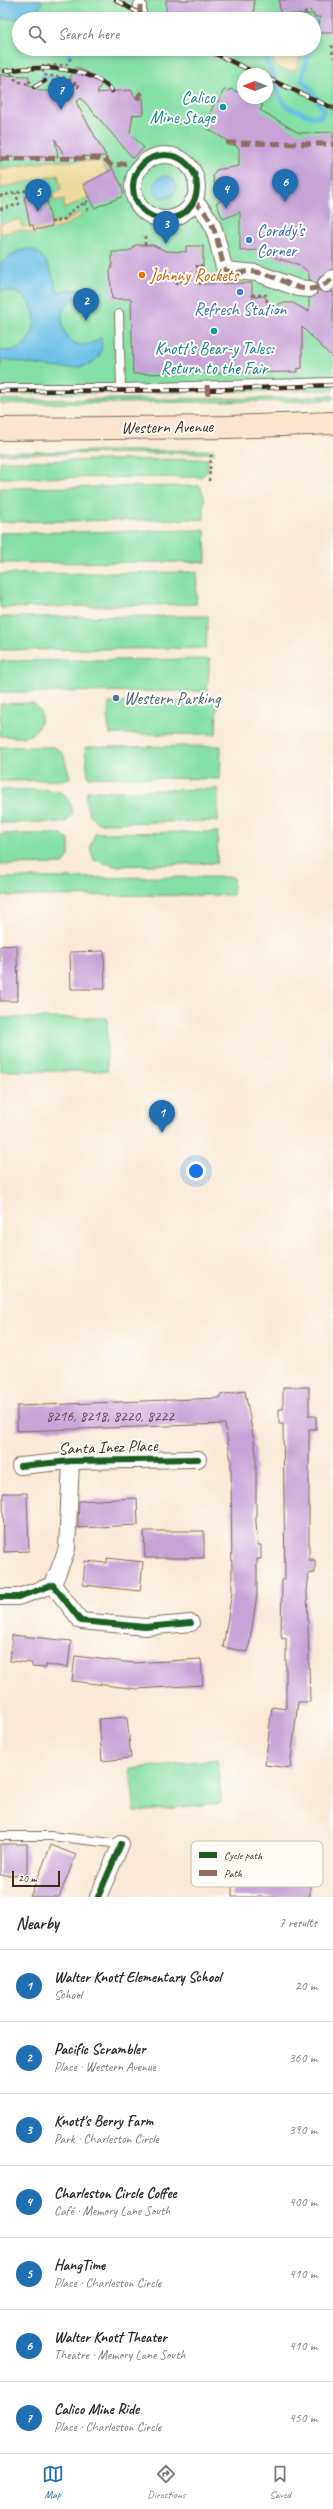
<!DOCTYPE html>
<html lang="en">
<head>
<meta charset="utf-8">
<style>
	body { margin:0; font-family:Caveat,sans-serif; background:#f7f7f7; color:#2b2b33 }
	.compass { position:absolute; left:237px; top:68px; width:36px; height:36px; border-radius:50%; background:#fff; box-shadow:0 2px 6px #0003; rotate:270deg }
	.scale { position:absolute; left:12px; bottom:10px; width:48px; box-sizing:border-box; padding-left:4px; border:2px solid #3b2a1e; border-top:0; font-size:11px; line-height:14px; white-space:nowrap; color:#3b2a1e; -webkit-text-stroke:3px #fdfcf7; paint-order:stroke }
	.you { position:absolute; left:196px; top:1171px; width:14px; height:14px; margin:-10px; border:3px solid #fff; border-radius:50%; background:#1a73e8; box-shadow:0 0 0 6px #1a73e833 }
	.badge { display:grid; place-items:center; width:26px; height:26px; border-radius:50%; background:#1f6fb2; color:#fff; font-size:13px; font-weight:700 }
	.pin { position:absolute; translate:-50% -33px; filter:drop-shadow(0 1px 2px #0008) }
	.pin::after { content:''; position:absolute; top:21px; width:14px; height:12px; background:inherit; clip-path:polygon(0 0,100% 0,50% 100%) }
	.list { margin:0; padding:0; list-style:none }
	h2 { display:flex; justify-content:space-between; align-items:center; height:52px; margin:0; padding:0 16px; font-size:17px }
	h2 small { font-size:13px; font-weight:400; color:#7c7c81 }
	.list li { display:grid; grid-template-columns:26px 1fr auto; gap:12px; align-items:center; box-sizing:border-box; height:72px; padding:0 16px; border-top:1px solid #e1e1e2 }
	.list b { display:block; font-size:15px; white-space:nowrap }
	.list p { margin:0; font-size:13px; white-space:nowrap; color:#7c7c81 }
	.list em { font-size:13px; font-style:normal; color:#7c7c81 }
	.icon { flex:none; width:22px; height:22px; fill:none; stroke:currentColor; stroke-width:2; stroke-linecap:round; stroke-linejoin:round }
	.map { position:relative; flex:none; width:333px; height:1897px; overflow:hidden }
	.search { position:absolute; background:#fff; box-shadow:0 2px 6px #0003; left:12px; right:12px; top:12px; height:44px; display:flex; align-items:center; gap:10px; box-sizing:border-box; padding:0 14px; border-radius:22px; color:#7c7c81; font-size:15px }
	.sheet { height:556px; background:#fff }
	nav { display:flex; justify-content:space-around; align-items:center; box-sizing:border-box; height:56px; border-top:1px solid #e1e1e2; background:#fff; font-size:11px; color:#7c7c81 }
	nav a { display:grid; justify-items:center; gap:2px }
	nav .on { color:#1f6fb2 }
	.map>svg:first-child { display:block }
	.green { fill:#84dfa5; stroke:#608462; fill-rule:evenodd }
	.sand { fill:#eeda9e; stroke:#94825e }
	.water { fill:#6ac0e7; stroke:#527582 }
	.lines { fill:none; stroke-linecap:round; stroke-linejoin:round }
	.stream { stroke:#6ac0e7; stroke-width:5 }
	.building { fill:#c7a3d8 }
	.service-casing { stroke:#7d6d5f; stroke-width:10 }
	.pedestrian-casing { stroke:#7d6d5f; stroke-width:14 }
	.minor-casing { stroke:#7d6d5f; stroke-width:18 }
	.secondary-casing { stroke:#7d6d5f; stroke-width:24 }
	.path { stroke:#7d6d5f; stroke-width:2.5; stroke-dasharray:3 3; stroke-linecap:butt }
	.service { stroke:#fff; stroke-width:8 }
	.pedestrian { stroke:#fff; stroke-width:12 }
	.minor { stroke:#fff; stroke-width:16 }
	.secondary { stroke:#fce5cf; stroke-width:22 }
	.rail-casing { stroke:#3b2a1e; stroke-width:4.5 }
	.rail { stroke:#fdfcf7; stroke-width:3; stroke-dasharray:9; stroke-linecap:butt }
	.quiet { stroke:#8d6e63; stroke-width:5; stroke-dasharray:10 5; stroke-linecap:butt }
	.cycleway-casing { stroke:#fdfcf7; stroke-width:8 }
	.cycleway { stroke:#1b5e20; stroke-width:6 }
	.culture-dot { fill:#0f9aa8; stroke:#fdfcf7; stroke-width:1.5 }
	.shop-dot { fill:#3f7fe0; stroke:#fdfcf7; stroke-width:1.5 }
	.food-dot { fill:#e8710a; stroke:#fdfcf7; stroke-width:1.5 }
	.service-dot { fill:#5c6f8a; stroke:#fdfcf7; stroke-width:1.5 }
	.labels { text-anchor:middle; dominant-baseline:central; stroke-width:4; stroke-linejoin:round; paint-order:stroke }
	.number-label { font-size:15px; fill:#5e484c }
	.culture-label { font-size:17px; fill:#0d838f; stroke:#fdfcf7; text-anchor:end }
	.shop-label { font-size:17px; fill:#366cbe; stroke:#fdfcf7; text-anchor:start }
	.food-label { font-size:17px; fill:#c56008; stroke:#fdfcf7; text-anchor:start }
	.street-label { font-size:17px; fill:#3b2a1e; stroke:#fdfcf7 }
	.service-label { font-size:17px; fill:#4e5e75; stroke:#fdfcf7; text-anchor:start }
	.key { fill:#fdfcf7; stroke:#c3bdb6; stroke-width:1 }
	.key-label { font-size:11px; fill:#3b2a1e }
</style>
</head>
<body>
<div class="map">
<svg width="333" height="1897" viewBox="0 0 333 1897">
	<rect width="100%" height="100%" fill="#fdfcf7"/>
	<filter id="ink" filterUnits="userSpaceOnUse"><feTurbulence type="fractalNoise" baseFrequency=".025" numOctaves="2"/><feDisplacementMap in="SourceGraphic" scale="8" xChannelSelector="R" yChannelSelector="G"/><feConvolveMatrix kernelMatrix="1 2 1 2 8 2 1 2 1" color-interpolation-filters="sRGB"/></filter>
	<filter id="wash" filterUnits="userSpaceOnUse"><feTurbulence type="fractalNoise" baseFrequency=".012" numOctaves="4" result="noise"/><feDisplacementMap in="SourceGraphic" scale="16" xChannelSelector="R" yChannelSelector="G"/><feGaussianBlur stdDeviation="0.9" result="paint"/><feColorMatrix in="noise" values="0 0 0 0 0 0 0 0 0 0 0 0 0 0 0 0 0 1.4 0 .05"/><feComposite in="paint" operator="in"/></filter>
	<g filter="url(#wash)">
		<rect width="100%" height="100%" fill="#f8ead7"/>
		<!-- green -->
		<g class="green">
			<path d="M 0,0 L 333,0 L 333,390 L 0,394 ZM 19,19 L 314,19 L 314,49 L 19,49 ZM 243,74 L 267,74 L 267,98 L 243,98 Z"/>
			<polygon points="333,395 333,399 305,401 0,404 0,400 298,398"/>
			<polygon points="214,450 215,453 0,454 0,452"/>
			<polygon points="208,459 208,471 201,477 0,478 0,461"/>
			<polygon points="200,486 204,496 204,519 0,522 0,488"/>
			<polygon points="205,530 206,562 0,563 0,533"/>
			<polygon points="197,572 196,604 0,608 0,574"/>
			<polygon points="208,616 206,648 0,650 0,617"/>
			<polygon points="210,659 207,691 0,692 0,661"/>
			<polygon points="217,701 216,734 110,734 107,717 109,703"/>
			<path d="M 31,703 C 46,708 43,729 29,735 C 22,739 8,736 0,736 L 0,704 Z"/>
			<polygon points="221,746 220,779 88,777 85,747"/>
			<polygon points="0,747 54,747 63,753 70,778 63,780 0,781"/>
			<path d="M 218,789 L 218,821 L 98,823 C 86,813 85,805 87,791 Z"/>
			<path d="M 0,790 L 45,790 L 62,792 C 71,803 78,813 65,822 L 0,823 Z"/>
			<polygon points="218,832 217,863 115,866 94,860 90,847 95,833"/>
			<polygon points="0,834 61,834 69,840 69,856 63,864 0,865"/>
			<polygon points="233,877 233,895 0,896 0,878"/>
			<rect x="0" y="1018" width="107" height="53"/>
			<polygon points="217,1759 222,1803 135,1812 130,1769"/>
		</g>
		<!-- sand -->
		<g class="sand">
			<path d="M 271,49 L 302,49 L 296,70 C 281,72 270,66 271,49 Z"/>
			<polygon points="49,161 101,161 108,174 83,185 89,197 64,209 64,199 54,201 52,194 61,189 58,175 0,188 0,169"/>
			<polygon points="80,212 82,216 62,227 35,234 20,230 0,234 0,224 21,219 22,227 33,225 34,230 65,221"/>
		</g>
		<!-- water -->
		<g class="water">
			<path d="M 0,0 L 41,0 L 42,4 C 31,21 18,19 0,18 Z"/>
			<circle cx="165" cy="187" r="11"/>
			<path d="M 27,249 C 47,250 53,277 58,292 C 73,289 87,286 96,301 C 42,280 59,372 101,337 C 110,387 27,362 3,359 L 0,368 L 0,350 C 42,359 50,287 0,291 L 0,263 L 19,251 Z"/>
		</g>
		<g class="lines">
			<!-- stream -->
			<g class="stream">
				<polyline points="314,36 316,17"/>
				<path d="M 262,49 C 263,59 270,65 273,74 C 279,93 278,106 300,112 C 308,115 312,118 321,116 L 324,110 L 308,86 L 301,81 L 310,49"/>
				<polyline points="69,57 70,49"/>
				<polyline points="43,76 54,79"/>
			</g>
		</g>
		<g id="blocks">
			<!-- building -->
			<g class="building">
				<rect x="166" y="0" width="88" height="19"/>
				<polygon points="279,0 333,0 333,33 318,33 320,17 314,17 314,14 280,14"/>
				<polygon points="76,67 103,80 97,93 131,90 136,99 143,98 144,114 133,115 130,133 144,148 133,158 81,98 76,102 106,156 65,157 55,139 58,157 0,157 0,75 29,76 28,85 39,91 50,91 60,95 64,83 67,83"/>
				<polygon points="230,89 243,94 243,98 250,98 263,105 260,110 299,133 333,132 333,269 320,277 317,284 309,279 309,273 300,265 279,259 260,250 240,251 240,212 223,219 216,203 223,200 217,186 214,183 213,176 216,170 239,166 239,148 205,127 215,101 218,102 224,90 229,91"/>
				<polygon points="113,169 122,186 123,194 121,197 94,208 83,185"/>
				<polygon points="45,193 52,226 34,230 33,225 30,225 24,197"/>
				<polygon points="135,245 153,245 166,251 186,252 186,246 203,246 203,284 252,283 252,297 264,296 273,307 282,303 293,303 309,312 309,298 316,295 318,290 327,293 333,291 333,358 302,327 302,368 297,369 297,372 133,374 131,299 112,299 110,271 112,267 112,252 125,252 133,249"/>
				<polygon points="17,945 18,1001 0,1001 0,946"/>
				<polygon points="104,951 105,989 71,989 70,952"/>
				<polygon points="283,1387 309,1387 309,1416 316,1416 316,1429 309,1429 309,1560 315,1560 315,1573 309,1574 307,1591 310,1702 298,1702 290,1768 265,1765 272,1707 286,1709 286,1638 282,1639 281,1633 282,1579 285,1579 283,1424 279,1424 279,1409 283,1409"/>
				<polygon points="245,1391 256,1452 256,1523 258,1545 261,1545 261,1559 257,1559 257,1595 248,1652 223,1647 232,1592 231,1461 225,1424 17,1431 17,1406 220,1398 220,1395"/>
				<polygon points="3,1493 27,1493 29,1551 4,1552"/>
				<polygon points="137,1498 138,1525 78,1528 79,1501"/>
				<polygon points="144,1531 204,1531 204,1558 145,1558"/>
				<polygon points="107,1558 143,1562 140,1591 83,1585 85,1561 107,1563"/>
				<polygon points="12,1635 71,1641 68,1667 46,1665 46,1668 32,1667 32,1663 10,1661"/>
				<polygon points="75,1656 134,1663 201,1659 203,1685 137,1689 72,1681"/>
				<polygon points="127,1717 131,1758 102,1761 99,1719"/>
				<rect x="0" y="1844" width="27" height="31"/>
				<polygon points="51,1845 76,1855 59,1897 30,1897"/>
				<polygon points="287,1852 300,1852 300,1866 310,1866 310,1897 232,1897 232,1868 246,1868 246,1858 287,1858"/>
			</g>
		</g>
	</g>
	<g filter="url(#ink)">
		<use href="#blocks" fill-opacity="0" stroke="#7d6d5f" stroke-width="1"/>
		<g class="lines">
			<defs>
				<g id="service">
					<polyline points="119,314 121,388"/>
					<polyline points="0,388 121,388 333,382"/>
					<polyline points="0,1836 50,1836 121,1844"/>
				</g>
				<polyline id="pedestrian" points="140,5 140,19"/>
				<g id="minor">
					<circle cx="165" cy="187" r="32"/>
					<path d="M 193,201 C 218,220 216,243 225,270 L 257,273 L 298,288 L 309,289"/>
					<polyline points="326,284 333,278"/>
					<polyline points="20,1466 71,1461 198,1459"/>
					<polyline points="53,1585 67,1549 71,1461"/>
					<polyline points="0,1597 18,1597 53,1585 81,1621 145,1627 191,1623"/>
					<polyline points="98,1897 121,1844"/>
				</g>
				<polyline id="secondary" points="0,429 228,427 333,423"/>
			</defs>
			<!-- service casing -->
			<use href="#service" class="service-casing"/>
			<!-- pedestrian casing -->
			<use href="#pedestrian" class="pedestrian-casing"/>
			<!-- minor casing -->
			<use href="#minor" class="minor-casing"/>
			<!-- secondary casing -->
			<use href="#secondary" class="secondary-casing"/>
			<!-- path -->
			<g class="path">
				<polyline points="304,13 311,11"/>
				<polyline points="156,19 156,15"/>
				<polyline points="332,45 333,58"/>
				<polyline points="294,49 294,57"/>
				<path d="M 11,73 C 15,82 21,83 30,84 L 30,80"/>
				<polyline points="71,79 70,81 79,85 78,87 65,78 44,75 42,66 66,65 71,58"/>
				<polyline points="0,196 33,189 34,195"/>
				<polyline points="85,203 88,209 86,210"/>
				<polyline points="0,209 19,204 16,193"/>
				<polyline points="51,222 65,219 73,209 88,201"/>
				<polyline points="145,236 145,245"/>
				<polyline points="177,281 177,286"/>
				<polyline points="174,282 188,281 188,277 176,277 176,273 197,273 197,264"/>
				<polyline points="200,285 201,264"/>
				<polyline points="252,295 266,295 267,305"/>
				<polyline points="209,481 211,455"/>
			</g>
			<!-- service -->
			<use href="#service" class="service"/>
			<!-- pedestrian -->
			<use href="#pedestrian" class="pedestrian"/>
			<!-- minor -->
			<use href="#minor" class="minor"/>
			<!-- secondary -->
			<use href="#secondary" class="secondary"/>
			<defs>
				<g id="rail">
					<polyline points="116,0 149,19"/>
					<polyline points="205,49 258,74"/>
					<path d="M 5,71 C 35,66 90,65 112,91"/>
					<polyline points="267,78 333,108"/>
					<polyline points="54,82 63,87"/>
					<polyline points="34,87 45,81"/>
					<polyline points="0,391 207,390 333,385"/>
				</g>
			</defs>
			<!-- rail casing -->
			<use href="#rail" class="rail-casing"/>
			<!-- rail -->
			<use href="#rail" class="rail"/>
			<!-- quiet -->
			<g class="quiet">
				<polyline points="140,5 140,19"/>
				<polyline points="137,99 142,92"/>
				<polyline points="226,143 333,144"/>
				<polyline points="0,159 96,158 105,159 112,166 126,163"/>
				<path d="M 193,201 C 218,220 216,243 225,270 C 235,274 245,271 256,272 C 286,276 304,304 333,278"/>
				<polyline points="207,385 208,396"/>
			</g>
			<defs>
				<g id="cycleway">
					<circle cx="165" cy="187" r="32"/>
					<polyline points="20,1466 71,1461 198,1459"/>
					<polyline points="0,1597 18,1597 53,1585 81,1621 145,1627 191,1623"/>
					<polyline points="98,1897 121,1844"/>
				</g>
			</defs>
			<!-- cycleway casing -->
			<use href="#cycleway" class="cycleway-casing"/>
			<!-- cycleway -->
			<use href="#cycleway" class="cycleway"/>
		</g>
	</g>
	<!-- markers -->
	<g class="culture-dot">
		<circle cx="223" cy="107" r="4"/>
		<circle cx="214" cy="331" r="4"/>
	</g>
	<g class="shop-dot">
		<circle cx="249" cy="240" r="4"/>
		<circle cx="240" cy="292" r="4"/>
	</g>
	<circle class="food-dot" cx="142" cy="275" r="4"/>
	<circle class="service-dot" cx="116" cy="698" r="4"/>
	<g class="labels">
		<!-- number labels -->
		<g class="number-label">
			<text x="110" y="1416">8216, 8218, 8220, 8222</text>
		</g>
		<!-- culture labels -->
		<g class="culture-label">
			<text x="215" y="97">Calico<tspan x="215" dy="20">Mine Stage</tspan></text>
			<text x="214" y="348" text-anchor="middle">Knott’s Bear-y Tales:<tspan x="214" dy="20">Return to the Fair</tspan></text>
		</g>
		<!-- shop labels -->
		<g class="shop-label">
			<text x="257" y="230">Corddy’s<tspan x="257" dy="20">Corner</tspan></text>
			<text x="240" y="309" text-anchor="middle">Refresh Station</text>
		</g>
		<!-- food labels -->
		<g class="food-label">
			<text x="150" y="275">Johnny Rockets</text>
		</g>
		<!-- street labels -->
		<g class="street-label">
			<text transform="translate(167 427) rotate(-1)">Western Avenue</text>
			<text transform="translate(108 1447) rotate(-2)">Santa Inez Place</text>
		</g>
		<!-- service labels -->
		<g class="service-label">
			<text x="124" y="698">Western Parking</text>
		</g>
	</g>
	<!-- legend -->
	<rect x="191" y="1841" width="132" height="46" rx="6" class="key"/>
	<rect x="199" y="1852" width="18" height="6" fill="#1b5e20"/>
	<rect x="199" y="1870" width="18" height="6" fill="#8d6e63"/>
	<g class="key-label">
		<text x="224" y="1859">Cycle path</text>
		<text x="224" y="1877">Path</text>
	</g>
</svg>
<svg class="compass" viewBox="-18 -18 36 36"><path d="M0-13l5 13h-10z" fill="#e53935"/><path d="M0 13l5-13h-10z" fill="#7c7c81"/></svg>
<div class="scale">20 m</div>
<div class="you"></div>
<div class="pin badge" style="left:162px;top:1133px">1</div>
<div class="pin badge" style="left:86px;top:321px">2</div>
<div class="pin badge" style="left:166px;top:244px">3</div>
<div class="pin badge" style="left:226px;top:209px">4</div>
<div class="pin badge" style="left:38px;top:212px">5</div>
<div class="pin badge" style="left:285px;top:202px">6</div>
<div class="pin badge" style="left:61px;top:110px">7</div>
<div class="search"><svg class="icon" aria-label="search" viewBox="0 0 24 24"><circle cx="10" cy="10" r="6"/><path d="M15 15l6 6"/></svg>Search here</div>
</div>
<section class="sheet">
<h2>Nearby<small>7 results</small></h2>
<ul class="list">
<li><span class="badge">1</span><div><b>Walter Knott Elementary School</b><p>School</p></div><em>20 m</em></li>
<li><span class="badge">2</span><div><b>Pacific Scrambler</b><p>Place · Western Avenue</p></div><em>360 m</em></li>
<li><span class="badge">3</span><div><b>Knott's Berry Farm</b><p>Park · Charleston Circle</p></div><em>390 m</em></li>
<li><span class="badge">4</span><div><b>Charleston Circle Coffee</b><p>Café · Memory Lane South</p></div><em>400 m</em></li>
<li><span class="badge">5</span><div><b>HangTime</b><p>Place · Charleston Circle</p></div><em>410 m</em></li>
<li><span class="badge">6</span><div><b>Walter Knott Theater</b><p>Theatre · Memory Lane South</p></div><em>410 m</em></li>
<li><span class="badge">7</span><div><b>Calico Mine Ride</b><p>Place · Charleston Circle</p></div><em>450 m</em></li>
</ul>
</section>
<nav>
<a class="on"><svg class="icon" aria-label="map" viewBox="0 0 24 24"><path d="M3 6l6-2 6 2 6-2v14l-6 2-6-2-6 2zM9 4v14M15 6v14"/></svg>Map</a>
<a><svg class="icon" aria-label="directions" viewBox="0 0 24 24"><path d="M12 3l9 9-9 9-9-9zM9 14v-3h6M13 9l2 2-2 2"/></svg>Directions</a>
<a><svg class="icon" aria-label="saved" viewBox="0 0 24 24"><path d="M7 4h10v16l-5-4-5 4z"/></svg>Saved</a>
</nav>
</body>
</html>
